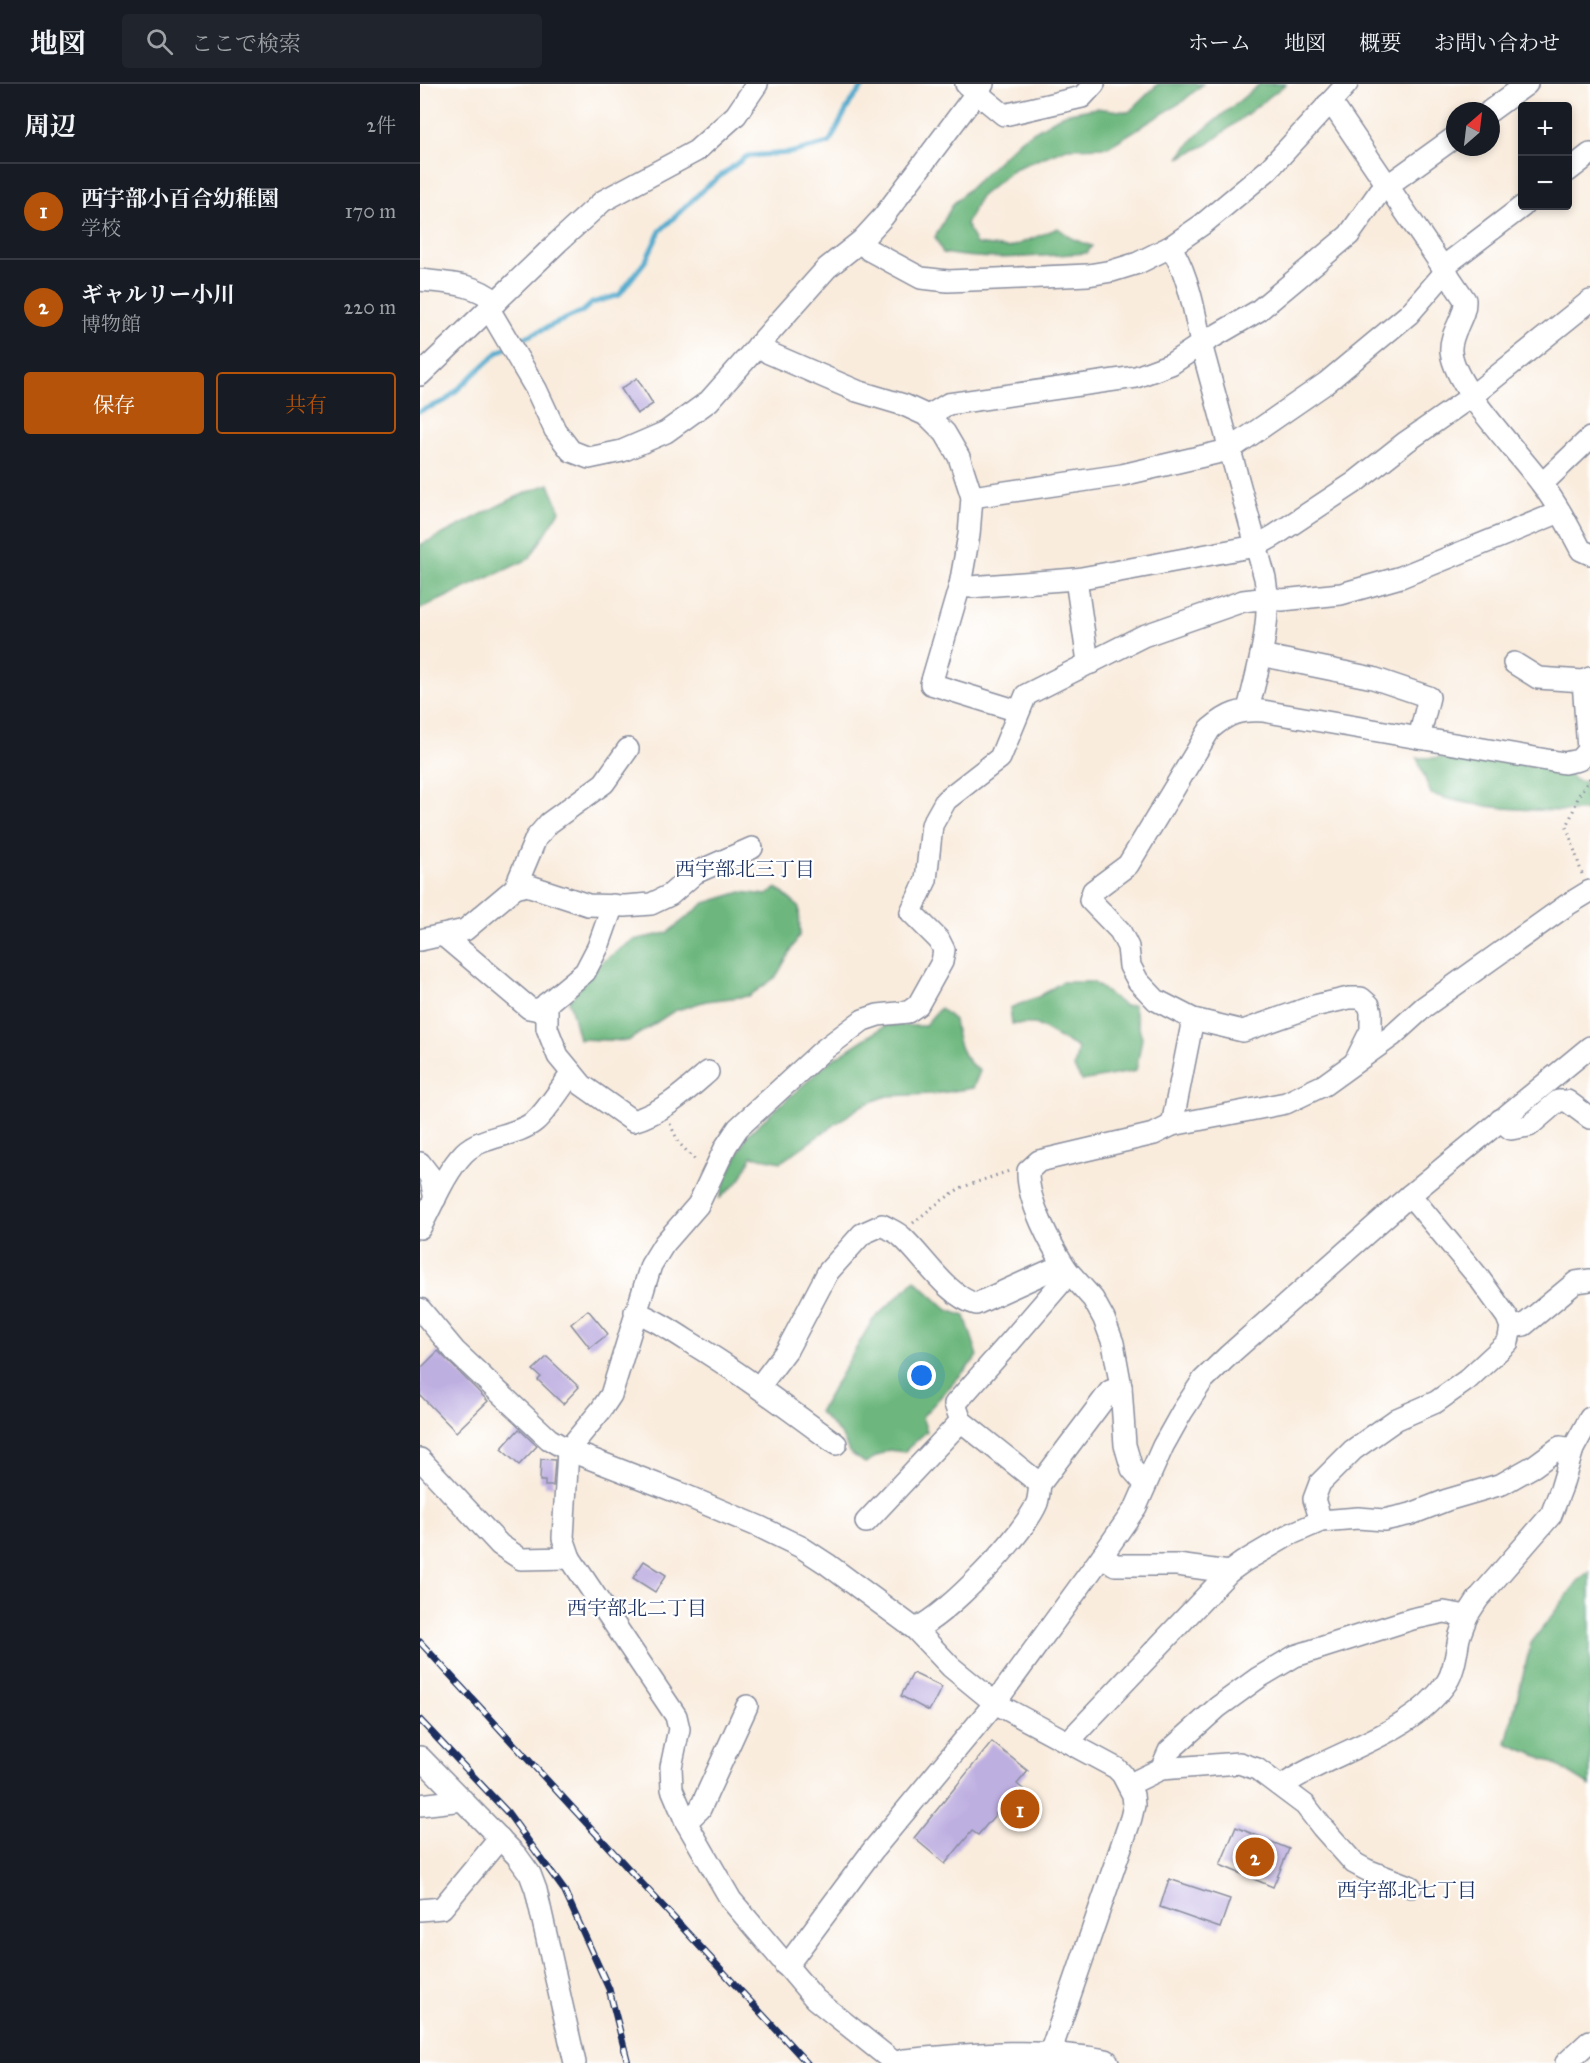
<!DOCTYPE html>
<html lang="ja">
<head>
<meta charset="utf-8">
<style>
	body { margin:0; font-family:"IM FELL Great Primer","Noto Serif JP",serif; background:#20242c; color:#f1f3f6 }
	.controls { position:absolute; right:18px; top:18px; display:grid; overflow:hidden; border-radius:6px; box-shadow:0 3px 9px #0003 }
	.controls button { width:54px; height:54px; display:grid; place-items:center; padding:0; border:0; border-bottom:2px solid #363941; background:#171b24; color:#f1f3f6; font:30px sans-serif }
	.compass { position:absolute; left:1026px; top:18px; width:54px; height:54px; border-radius:50%; background:#171b24; box-shadow:0 3px 9px #0003; rotate:28deg }
	.you { position:absolute; left:502px; top:1292px; width:21px; height:21px; margin:-15px; border:4px solid #fff; border-radius:50%; background:#1a73e8; box-shadow:0 0 0 9px #1a73e833 }
	.badge { display:grid; place-items:center; width:39px; height:39px; border-radius:50%; background:#b45309; color:#fff; font-size:20px; font-weight:700 }
	.pin { position:absolute; translate:-50% -50%; border:3px solid #fff; box-shadow:0 2px 6px #0006 }
	.list { margin:0; padding:0; list-style:none }
	h2 { display:flex; justify-content:space-between; align-items:center; height:78px; margin:0; padding:0 24px; font-size:26px }
	h2 small { font-size:20px; font-weight:400; color:#9ea1a6 }
	.list li { display:grid; grid-template-columns:39px 1fr auto; gap:18px; align-items:center; box-sizing:border-box; height:96px; padding:0 24px; border-top:2px solid #363941 }
	.list b { display:block; font-size:22px; white-space:nowrap }
	.list p { margin:0; font-size:20px; white-space:nowrap; color:#9ea1a6 }
	.list em { font-size:20px; font-style:normal; color:#9ea1a6 }
	.actions { display:flex; gap:12px; padding:18px 24px }
	.actions a { flex:1; padding:14px 0; border:2px solid #b45309; border-radius:6px; text-align:center; font-size:21px; color:#b45309 }
	.actions .main { background:#b45309; color:#fff }
	.icon { flex:none; width:33px; height:33px; fill:none; stroke:currentColor; stroke-width:2; stroke-linecap:round; stroke-linejoin:round }
	.map { position:relative; flex:none; width:1170px; height:1979px; overflow:hidden }
	header { display:flex; align-items:center; gap:36px; box-sizing:border-box; height:84px; padding:0 30px; background:#171b24; border-bottom:2px solid #363941 }
	header strong { font-size:28px }
	nav { display:flex; gap:33px; margin-inline-start:auto; font-size:21px }
	.search { width:420px; height:54px; background:#20242c; display:flex; align-items:center; gap:15px; box-sizing:border-box; padding:0 21px; border-radius:6px; color:#9ea1a6; font-size:22px }
	main { display:flex }
	aside { flex:1; background:#171b24 }
	.map>svg:first-child { display:block }
	.forest { fill:#6db77e; stroke:#44736e; stroke-width:1.5 }
	.lines { fill:none; stroke-linecap:round; stroke-linejoin:round }
	.stream { stroke:#4ea9cc; stroke-width:5 }
	.building { fill:#beafe1 }
	.minor-casing { stroke:#8a8e9e; stroke-width:24 }
	.major-casing { stroke:#8a8e9e; stroke-width:30 }
	.path { stroke:#8a8e9e; stroke-width:3; stroke-dasharray:1.5 4.5; stroke-linecap:butt }
	.minor { stroke:#fff; stroke-width:21 }
	.major { stroke:#fff; stroke-width:27 }
	.rail-casing { stroke:#1b2f5e; stroke-width:7 }
	.rail { stroke:#fff; stroke-width:4.5; stroke-dasharray:14; stroke-linecap:butt }
	.labels { text-anchor:middle; dominant-baseline:central; stroke-width:4.5; stroke-linejoin:round; paint-order:stroke }
	.neighbourhood-label { font-size:20px; fill:#1b2f5e; stroke:#fff }
</style>
</head>
<body>
<header>
<strong>地図</strong>
<div class="search"><svg class="icon" aria-label="search" viewBox="0 0 24 24"><circle cx="10" cy="10" r="6"/><path d="M15 15l6 6"/></svg>ここで検索</div>
<nav><a>ホーム</a><a>地図</a><a>概要</a><a>お問い合わせ</a></nav>
</header>
<main>
<aside>
<h2>周辺<small>2件</small></h2>
<ul class="list">
<li><span class="badge">1</span><div><b>西宇部小百合幼稚園</b><p>学校</p></div><em>170 m</em></li>
<li><span class="badge">2</span><div><b>ギャルリー小川</b><p>博物館</p></div><em>220 m</em></li>
</ul>
<div class="actions"><a class="main">保存</a><a>共有</a></div>
</aside>
<div class="map">
<svg width="1170" height="1979" viewBox="0 0 1170 1979">
	<rect width="100%" height="100%" fill="#fff"/>
	<filter id="ink" filterUnits="userSpaceOnUse"><feTurbulence type="fractalNoise" baseFrequency=".0167" numOctaves="2"/><feDisplacementMap in="SourceGraphic" scale="12" xChannelSelector="R" yChannelSelector="G"/><feConvolveMatrix kernelMatrix="1 2 1 2 8 2 1 2 1" color-interpolation-filters="sRGB"/></filter>
	<filter id="wash" filterUnits="userSpaceOnUse"><feTurbulence type="fractalNoise" baseFrequency=".008" numOctaves="4" result="noise"/><feDisplacementMap in="SourceGraphic" scale="24" xChannelSelector="R" yChannelSelector="G"/><feGaussianBlur stdDeviation="1.35" result="paint"/><feColorMatrix in="noise" values="0 0 0 0 0 0 0 0 0 0 0 0 0 0 0 0 0 1.4 0 .05"/><feComposite in="paint" operator="in"/></filter>
	<g filter="url(#wash)">
		<rect width="100%" height="100%" fill="#f9ecdd"/>
		<!-- forest -->
		<g class="forest">
			<path d="M 738,0 L 783,0 L 762,18 L 688,63 L 647,64 L 594,85 L 560,113 L 546,140 L 556,160 L 589,164 L 638,144 L 653,155 L 672,162 L 667,169 C 620,172 570,178 523,169 L 515,153 L 533,120 L 601,55 L 644,30 L 676,24 L 709,28 Z"/>
			<polygon points="840,0 866,0 788,60 759,74 775,53"/>
			<path d="M 129,400 L 140,427 L 109,475 L 0,525 L 0,461 C 43,442 84,415 129,400 Z"/>
			<path d="M 1058,673 L 1144,686 L 1155,696 L 1170,699 L 1170,727 C 1118,727 1061,726 1011,710 L 997,674 Z"/>
			<polygon points="357,804 379,823 380,850 356,893 329,912 286,917 254,927 208,957 159,955 149,917 182,878 213,856 247,849 285,819 321,808 347,811"/>
			<polygon points="642,898 673,898 705,922 713,921 722,954 716,987 662,997 654,984 658,964 615,940 592,940 590,924 620,912"/>
			<path d="M 520,924 L 534,936 C 537,956 541,976 560,987 L 553,1004 L 513,1010 L 467,1012 L 443,1021 L 361,1078 L 332,1072 L 320,1096 L 299,1115 L 308,1090 L 328,1050 L 410,977 L 466,941 L 504,942 Z"/>
			<polygon points="495,1196 528,1226 545,1232 558,1272 502,1333 507,1347 484,1368 468,1366 445,1379 429,1368 422,1352 399,1328 452,1237"/>
			<polygon points="1170,1488 1170,1702 1130,1677 1086,1659 1111,1559 1158,1497"/>
		</g>
		<g class="lines">
			<!-- stream -->
			<g class="stream">
				<polyline points="95,258 163,227 172,219 199,211 226,176 240,147 286,103 327,72 369,69 409,59 430,19 445,0"/>
				<polyline points="0,327 25,317 77,269 87,263"/>
			</g>
		</g>
		<g id="blocks">
			<!-- building -->
			<g class="building">
				<polygon points="217,294 233,320 217,330 201,305"/>
				<polygon points="168,1226 188,1250 170,1264 151,1240"/>
				<polygon points="18,1267 68,1317 36,1348 0,1311 0,1285"/>
				<polygon points="127,1273 159,1303 143,1320 118,1296 121,1293 113,1286"/>
				<polygon points="99,1345 117,1362 99,1381 81,1365"/>
				<polygon points="121,1375 135,1376 133,1402 125,1402 125,1397 120,1397"/>
				<polygon points="224,1477 246,1491 235,1508 213,1494"/>
				<polygon points="493,1589 522,1603 509,1627 481,1612"/>
				<polygon points="572,1658 608,1687 597,1700 603,1705 584,1728 580,1725 558,1751 552,1747 525,1780 494,1754"/>
				<polygon points="816,1743 869,1765 853,1803 800,1781"/>
				<polygon points="749,1795 810,1815 800,1844 740,1823"/>
			</g>
		</g>
	</g>
	<g filter="url(#ink)">
		<use href="#blocks" fill-opacity="0" stroke="#8a8e9e" stroke-width="1.5"/>
		<g class="lines">
			<defs>
				<g id="minor">
					<polyline points="546,0 584,31 662,13 674,0"/>
					<path d="M 907,21 L 917,27 L 1045,216 C 1046,234 1029,249 1031,268 C 1036,306 1097,366 1121,399 C 1137,420 1149,443 1161,466 L 1170,470"/>
					<polyline points="1070,27 1107,0"/>
					<polyline points="1148,87 1170,70"/>
					<polyline points="441,157 449,166 501,194 528,197 668,191 692,187 718,179 750,163 783,140 848,86 927,0"/>
					<path d="M 750,163 C 767,184 776,233 781,260 L 845,494 C 853,537 838,584 828,626"/>
					<polyline points="1023,183 1103,122"/>
					<path d="M 0,196 C 27,199 55,199 76,218"/>
					<polyline points="69,225 116,305 135,346 151,367 169,374 202,367 246,348 289,317 407,184 441,157 463,133 563,0"/>
					<polyline points="338,261 349,269 437,307 484,321 508,332 525,349 539,373 552,413 549,451 540,501 511,600 598,627"/>
					<polyline points="0,291 138,158 183,117 276,67 316,31 337,0"/>
					<polyline points="508,332 528,320 716,293 751,280 781,260 838,227 929,151 960,107 1035,53"/>
					<polyline points="1122,400 1170,354"/>
					<polyline points="552,413 702,391 809,366 906,299 989,230 1020,194 1028,190"/>
					<polyline points="656,495 667,571 671,579"/>
					<polyline points="540,501 550,503 656,495 836,462 854,452 934,399 986,358 1052,312 1170,217"/>
					<polyline points="841,571 953,594 1009,613 999,654"/>
					<polyline points="1094,579 1118,594 1163,597 1170,594"/>
					<polyline points="1163,597 1168,666"/>
					<polyline points="95,804 107,801 168,821 205,822 231,820 250,811 275,789 332,764"/>
					<polyline points="23,851 109,924 119,926 165,888 178,863 193,821"/>
					<polyline points="0,856 45,846 95,804 116,754 129,739 184,699 208,665"/>
					<path d="M 127,919 L 127,944 L 138,972 L 162,1001 L 213,1037 C 244,1028 265,1008 288,988"/>
					<path d="M 936,976 L 951,946 L 951,928 L 949,921 L 941,914 L 929,914 L 894,922 L 823,947 L 773,935 L 736,916 L 718,897 L 710,882 L 708,863 L 700,847 L 670,816 L 673,807 L 708,781 L 790,645 C 809,629 818,626 843,627 L 1144,679 L 1159,676 L 1168,666 L 1170,666"/>
					<polyline points="1080,1036 1091,1045 1109,1042 1138,1017 1147,1017 1170,1034"/>
					<polyline points="752,1041 773,935"/>
					<polyline points="0,1079 10,1092 15,1115"/>
					<path d="M 0,1144 C 14,1118 24,1090 44,1069 C 62,1051 96,1053 115,1037 C 126,1028 143,1001 152,989"/>
					<polyline points="0,1225 35,1267 129,1355 148,1366 262,1410 340,1443 381,1463 407,1480 495,1545 531,1583 575,1619 696,1684 702,1690 713,1711 714,1721 711,1734 629,1972"/>
					<path d="M 215,1228 C 234,1235 251,1246 268,1257 C 319,1288 367,1324 416,1360"/>
					<polyline points="1091,1243 1104,1241 1156,1198 1170,1196"/>
					<path d="M 339,1303 L 367,1266 L 408,1188 L 442,1150 L 462,1141 C 469,1145 477,1148 482,1153 C 504,1173 527,1212 556,1220 L 631,1186 L 647,1186 L 673,1215 L 684,1235 L 693,1259 L 701,1303 L 705,1361 L 712,1385 L 725,1400"/>
					<polyline points="541,1337 620,1400"/>
					<polyline points="0,1375 80,1461 101,1475 150,1474"/>
					<polyline points="901,1437 894,1415 900,1399 933,1366 977,1335 1016,1318 1047,1296 1088,1258 1091,1243 1087,1233 1059,1194 990,1111"/>
					<path d="M 446,1438 L 541,1337 L 535,1320 L 591,1257 L 640,1200 L 647,1186 C 631,1161 607,1117 608,1087 L 619,1077 L 734,1050 L 752,1041 L 866,1019 L 904,1001 L 972,952 L 1004,923 L 1147,821 L 1170,807"/>
					<polyline points="682,1472 695,1481 757,1481 809,1488"/>
					<path d="M 495,1545 C 526,1532 604,1451 617,1419 C 619,1413 619,1406 620,1400 L 690,1307 L 701,1303"/>
					<polyline points="648,1658 809,1488 823,1478 871,1450 901,1437 938,1434 964,1436 991,1430 1027,1416 1082,1400 1114,1382 1140,1363 1153,1365"/>
					<polyline points="0,1673 97,1772 110,1790 116,1806 155,1979"/>
					<polyline points="741,1685 819,1679 837,1685 885,1721 902,1743 934,1779 947,1786 991,1803"/>
					<polyline points="708,1701 741,1685 749,1667 798,1623 838,1594 875,1572 992,1535 1024,1528 1047,1532 1058,1515 1131,1431 1141,1405 1153,1365 1170,1334"/>
					<path d="M 862,1702 C 914,1666 989,1653 1027,1598 C 1035,1585 1036,1569 1039,1554 C 1041,1547 1044,1540 1047,1532"/>
					<polyline points="0,1721 43,1716"/>
					<polyline points="266,1738 280,1725 327,1622"/>
					<polyline points="0,1826 22,1824 80,1754"/>
					<polyline points="365,1881 372,1875 453,1766 575,1619 682,1472 716,1423 743,1362 762,1328 783,1296 809,1271 990,1111 1170,963"/>
					<polyline points="475,1979 395,1915 311,1816 266,1738 252,1705 251,1683 259,1645 256,1632 150,1474 143,1454 148,1366 181,1326 191,1311 231,1181 244,1160 278,1121 306,1062 318,1044 402,967 443,936 458,931 488,928 498,921 522,878 524,866 519,856 491,828 506,796 512,741 526,716 580,674 606,611 723,552 823,517 849,514 862,516 921,510 981,493 1140,428"/>
					<polyline points="1146,1979 1170,1957"/>
				</g>
				<path id="major" d="M 484,1979 C 551,1973 619,1966 685,1979"/>
			</defs>
			<!-- minor casing -->
			<use href="#minor" class="minor-casing"/>
			<!-- major casing -->
			<use href="#major" class="major-casing"/>
			<!-- path -->
			<g class="path">
				<polyline points="1162,790 1147,743 1159,711 1170,694"/>
				<polyline points="250,1040 259,1059 277,1078"/>
				<polyline points="493,1139 514,1122 540,1104 589,1087"/>
			</g>
			<!-- minor -->
			<use href="#minor" class="minor"/>
			<!-- major -->
			<use href="#major" class="major"/>
			<defs>
				<g id="rail">
					<polyline points="0,1558 387,1979"/>
					<polyline points="0,1636 88,1729 144,1806 189,1905 208,1979"/>
				</g>
			</defs>
			<!-- rail casing -->
			<use href="#rail" class="rail-casing"/>
			<!-- rail -->
			<use href="#rail" class="rail"/>
		</g>
	</g>
	<g class="labels">
		<!-- neighbourhood labels -->
		<g class="neighbourhood-label">
			<text x="325" y="785">西宇部北三丁目</text>
			<text x="217" y="1524">西宇部北二丁目</text>
			<text x="987" y="1806">西宇部北七丁目</text>
		</g>
	</g>
</svg>
<div class="controls">
<button>+</button>
<button>−</button>
</div>
<svg class="compass" viewBox="-18 -18 36 36"><path d="M0-13l5 13h-10z" fill="#e53935"/><path d="M0 13l5-13h-10z" fill="#9ea1a6"/></svg>
<div class="you"></div>
<div class="pin badge" style="left:600px;top:1725px">1</div>
<div class="pin badge" style="left:835px;top:1773px">2</div>
</div>
</main>
</body>
</html>
